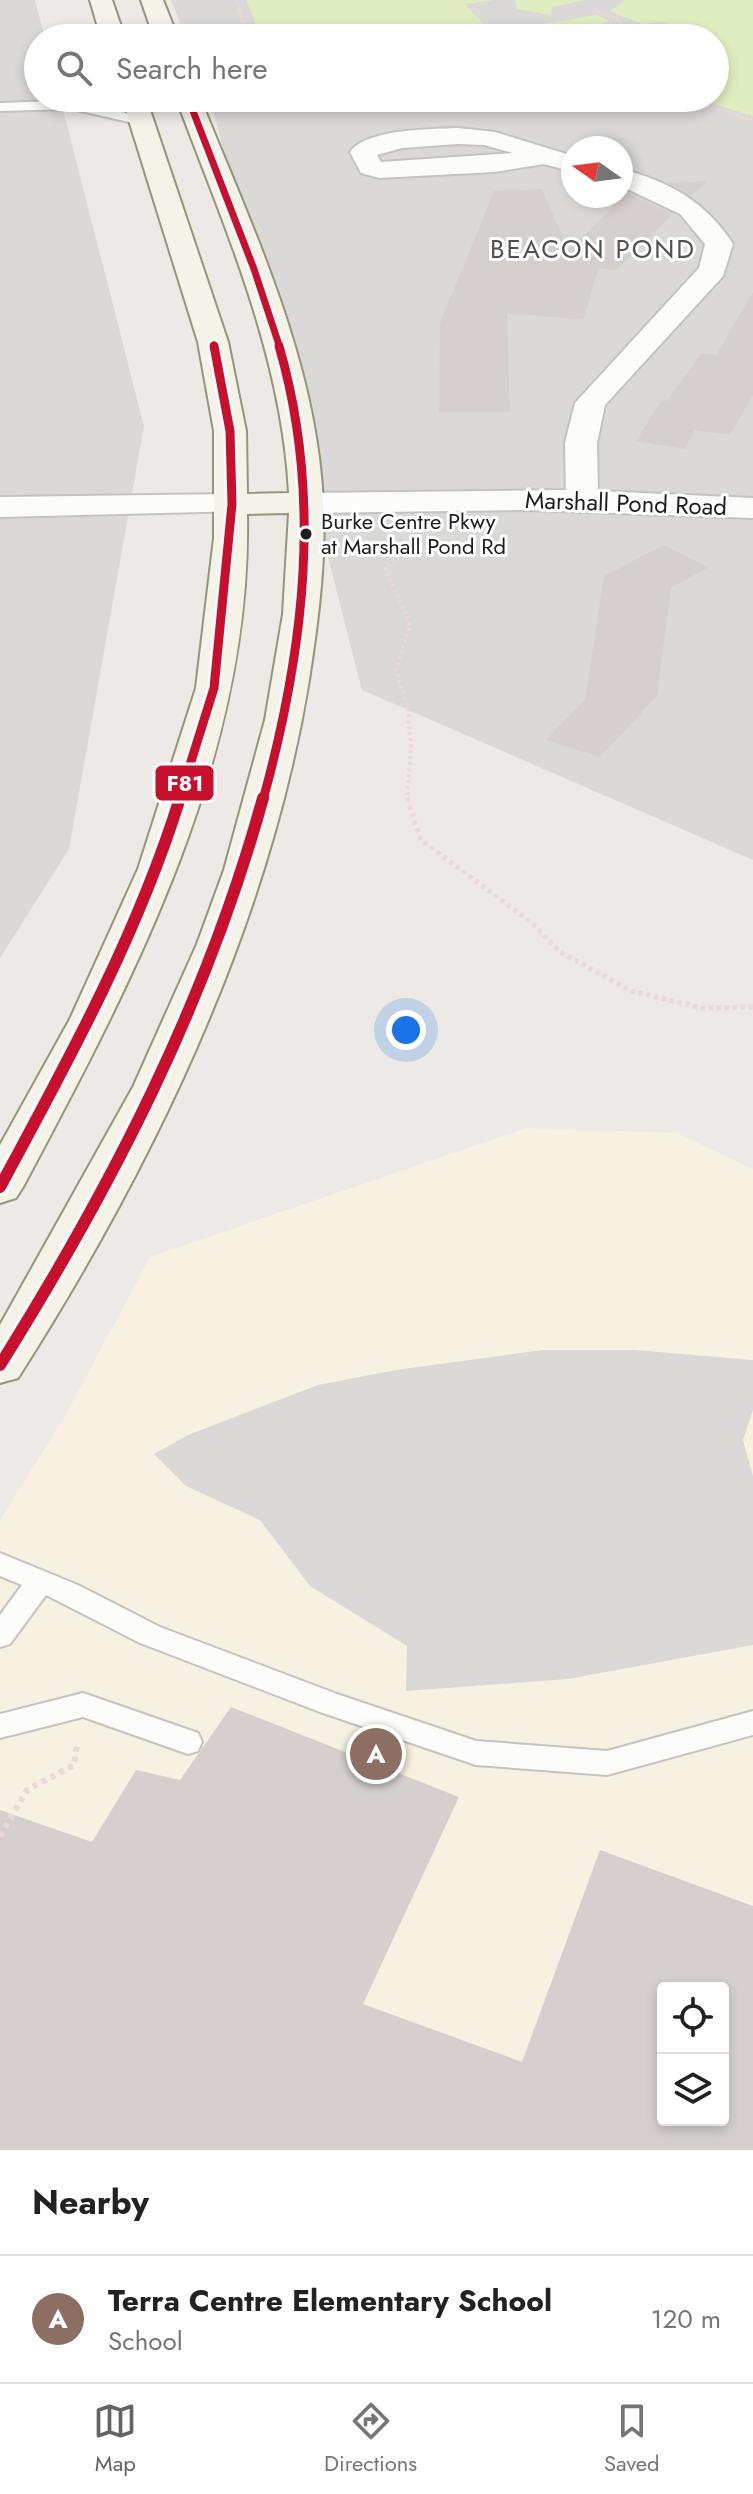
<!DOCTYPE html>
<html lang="en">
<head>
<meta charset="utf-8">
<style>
	body { margin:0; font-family:Jost,sans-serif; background:#f2f2f2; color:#222 }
	.controls { position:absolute; right:24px; bottom:24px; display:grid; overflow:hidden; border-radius:8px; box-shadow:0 4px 12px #0003 }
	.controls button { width:72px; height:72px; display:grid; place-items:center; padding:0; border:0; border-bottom:2px solid #e0e0e0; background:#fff; color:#222; font:40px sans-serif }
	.compass { position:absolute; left:561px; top:136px; width:72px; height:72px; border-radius:50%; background:#fff; box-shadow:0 4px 12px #0003; rotate:284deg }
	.you { position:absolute; left:406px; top:1030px; width:28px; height:28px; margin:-20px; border:6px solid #fff; border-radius:50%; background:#1a73e8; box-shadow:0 0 0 12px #1a73e833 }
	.badge { display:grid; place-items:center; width:52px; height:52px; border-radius:50%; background:#656463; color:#fff; font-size:26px; font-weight:700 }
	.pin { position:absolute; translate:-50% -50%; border:4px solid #fff; box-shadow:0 2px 8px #0006 }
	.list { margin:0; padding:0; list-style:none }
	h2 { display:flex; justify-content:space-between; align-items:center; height:104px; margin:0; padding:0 32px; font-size:34px }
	h2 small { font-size:26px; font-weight:400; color:#767676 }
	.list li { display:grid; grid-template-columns:52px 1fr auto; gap:24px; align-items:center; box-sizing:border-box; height:128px; padding:0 32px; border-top:2px solid #e0e0e0 }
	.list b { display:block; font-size:30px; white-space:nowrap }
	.list p { margin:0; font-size:26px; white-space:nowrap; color:#767676 }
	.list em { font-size:26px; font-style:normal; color:#767676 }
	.icon { flex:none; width:44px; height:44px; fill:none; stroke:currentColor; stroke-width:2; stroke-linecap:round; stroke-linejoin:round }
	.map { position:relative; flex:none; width:753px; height:2150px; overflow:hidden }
	.search { position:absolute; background:#fff; box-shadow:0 4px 12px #0003; left:24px; right:24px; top:24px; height:88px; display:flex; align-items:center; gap:20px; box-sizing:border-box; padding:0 28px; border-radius:44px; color:#767676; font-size:30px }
	.sheet { height:232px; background:#fff }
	nav { display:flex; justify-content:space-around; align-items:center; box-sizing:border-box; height:112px; border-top:2px solid #e0e0e0; background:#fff; font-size:22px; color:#767676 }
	nav a { display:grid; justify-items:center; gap:4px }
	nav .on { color:#656463 }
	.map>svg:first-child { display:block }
	.residential { fill:#dbd9d7; fill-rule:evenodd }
	.education { fill:#f6f1e0; fill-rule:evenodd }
	.grass { fill:#e0edc1 }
	.parking { fill:#dad9d7 }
	.building { fill:#d5d0ce; fill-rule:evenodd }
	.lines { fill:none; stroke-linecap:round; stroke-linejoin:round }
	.lane-casing { stroke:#c4c3c2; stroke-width:4 }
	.street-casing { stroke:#c4c3c2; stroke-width:4 }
	.secondary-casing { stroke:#97947d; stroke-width:4 }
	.path-far3 { stroke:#ebd8d9; stroke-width:3; stroke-dasharray:2 2; stroke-linecap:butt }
	.path-far2 { stroke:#ebd8d9; stroke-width:4; stroke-dasharray:3 3; stroke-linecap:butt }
	.path-far1 { stroke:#ebd8d9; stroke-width:5; stroke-dasharray:4 4; stroke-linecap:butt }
	.path { stroke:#ebd8d9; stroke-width:6; stroke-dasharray:5 5; stroke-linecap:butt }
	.lane { fill:#fcfcfb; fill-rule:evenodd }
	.street { fill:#fcfcfb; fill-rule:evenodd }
	.secondary { fill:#f4f2e9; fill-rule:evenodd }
	.bus-1-far2-casing { stroke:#fff; stroke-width:11 }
	.bus-1-far1-casing { stroke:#fff; stroke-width:14 }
	.bus-1-casing { stroke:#fff; stroke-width:18 }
	.bus-1-far2 { stroke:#c8102e; stroke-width:7 }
	.bus-1-far1 { stroke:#c8102e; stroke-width:9 }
	.bus-1 { stroke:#c8102e; stroke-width:12 }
	.bus-dot { fill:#1d1d1d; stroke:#fff; stroke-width:3 }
	.labels { text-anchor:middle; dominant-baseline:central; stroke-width:6; stroke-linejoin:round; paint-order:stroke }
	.far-bus-label { font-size:22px; fill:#1d1d1d; stroke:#fff; text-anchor:start }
	.far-street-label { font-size:24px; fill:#1d1d1d; stroke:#fff }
	.far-neighbourhood-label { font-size:26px; letter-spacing:2px; fill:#505050; stroke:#fff }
	.line-badge { stroke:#fff; stroke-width:3 }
	.badge-label { font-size:22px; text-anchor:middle; font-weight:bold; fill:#fff }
</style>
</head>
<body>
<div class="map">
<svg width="753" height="2150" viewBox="0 0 753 2150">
	<rect width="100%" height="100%" fill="#ece9e6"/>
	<!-- residential -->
	<g class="residential">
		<polygon points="0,0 35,0 45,38 38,38 38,98 60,98 144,426 69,849 0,958"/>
		<path d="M 171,0 L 753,0 L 753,860 L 362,690 L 210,98 L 715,98 L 715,38 L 186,38 ZM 573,148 L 621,148 L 621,196 L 573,196 Z"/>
	</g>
	<!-- education -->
	<path class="education" d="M 526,1128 L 677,1133 L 753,1169 L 753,2150 L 0,2150 L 0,1520 L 65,1416 L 150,1257 ZM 663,1988 L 723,1988 L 723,2120 L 663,2120 Z"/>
	<!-- grass -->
	<g class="grass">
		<polygon points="246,0 494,0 465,4 488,29 504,30 499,38 316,38 275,33 257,27"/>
		<polygon points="515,0 585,0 552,7 551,15 517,9"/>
		<polygon points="625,0 753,0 753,116 694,98 715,98 715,38 705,38 662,22 642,24 610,11"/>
		<polygon points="596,15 610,21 601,24 595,36 544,24"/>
	</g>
	<!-- parking -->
	<polygon class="parking" points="542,1350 635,1350 753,1360 753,1410 743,1440 753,1476 753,1645 568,1679 406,1691 407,1646 310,1586 260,1520 186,1486 154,1454 188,1435 318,1385 396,1370"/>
	<!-- building -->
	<g class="building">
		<polygon points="707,181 691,196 668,183"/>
		<polygon points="542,189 568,250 628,193 673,214 615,271 599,268 583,320 507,313 510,412 439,412 440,323 494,191"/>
		<polygon points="753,292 753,395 730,435 695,430 684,449 636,441 662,400 667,401 702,353 716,355"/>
		<polygon points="664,545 709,567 671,588 657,696 600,757 546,740 585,700 604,576"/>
		<path d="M 231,1707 L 459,1797 L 363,2004 L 522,2062 L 600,1850 L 753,1906 L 753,2150 L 0,2150 L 0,1810 L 92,1842 L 136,1770 L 180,1780 ZM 663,1988 L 723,1988 L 723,2120 L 663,2120 Z"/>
	</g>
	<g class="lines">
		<defs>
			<g id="lane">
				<polygon points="55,101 106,106 148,121 142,125 72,109 0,111 0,103"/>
				<polygon points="0,1553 78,1585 160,1627 337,1694 476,1741 607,1751 753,1711 753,1735 607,1775 476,1765 320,1712 140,1643 46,1595 10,1644 0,1647 0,1615 22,1585 0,1576"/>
				<polygon points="83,1693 198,1733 202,1742 198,1751 188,1754 83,1717 0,1738 0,1714"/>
			</g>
			<g id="street">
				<path d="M 458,128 L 495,132 L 573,156 L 573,172 L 544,164 L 494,172 L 379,178 L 361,173 L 350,152 C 366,129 431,129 458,128 ZM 458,144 L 484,145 L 513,153 L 381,162 L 377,155 L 402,148 Z"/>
				<path d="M 621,169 C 669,181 706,202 733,244 L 723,276 L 605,405 L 597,443 L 598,491 L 753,498 L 753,518 L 530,510 L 307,513 L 295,510 L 291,503 L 295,496 L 307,493 L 566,490 L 565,443 L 575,403 L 699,268 L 705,244 L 680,214 L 621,186 Z"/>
				<polygon points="232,494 244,497 248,504 244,511 0,517 0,497"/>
			</g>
			<g id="secondary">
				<polygon points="90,0 112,0 125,38 101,38"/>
				<polygon points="141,0 163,0 178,38 154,38"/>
				<path d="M 122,98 L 146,98 L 228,342 L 246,431 L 247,494 L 289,493 C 282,355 224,226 176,98 L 200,98 C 252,227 317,362 323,503 C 326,561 318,622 309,680 C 269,927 152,1168 18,1378 L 0,1383 L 0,1325 L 133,1087 L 197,944 L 224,870 L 265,720 L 283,614 L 289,513 L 247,514 C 252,756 134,979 23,1187 L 16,1198 L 0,1203 L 0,1145 L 70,1019 L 138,869 L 196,688 L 214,538 L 214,431 L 198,342 Z"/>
			</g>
		</defs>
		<!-- lane casing -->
		<use href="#lane" class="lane-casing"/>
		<!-- street casing -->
		<use href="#street" class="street-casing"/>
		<!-- secondary casing -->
		<use href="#secondary" class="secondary-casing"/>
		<!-- path-far3 -->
		<g class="path-far3">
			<polyline points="237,0 244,27 255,33 293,38"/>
			<polyline points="594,10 618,20"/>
			<polyline points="598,37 605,24 621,21"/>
			<polyline points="681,98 753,120"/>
		</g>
		<!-- path-far2 -->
		<polyline class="path-far2" points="393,538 402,545 403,552 385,568 410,624 396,670 407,704 411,747 407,800"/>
		<!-- path-far1 -->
		<polyline class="path-far1" points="407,798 421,840 532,923 560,952 631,991 702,1008 753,1007"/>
		<!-- path -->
		<polyline class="path" points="0,1836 27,1790 74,1765 77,1745"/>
		<!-- lane -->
		<use href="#lane" class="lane"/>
		<!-- street -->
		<use href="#street" class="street"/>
		<!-- secondary -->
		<use href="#secondary" class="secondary"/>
		<defs>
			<g id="bus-1-far2">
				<polyline points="188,98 254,269 280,348"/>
				<polyline points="214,345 215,348"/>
			</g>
			<g id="bus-1-far1">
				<polyline points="179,800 214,688 232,504 230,431 214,346"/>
				<path d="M 263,800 C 304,651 323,497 279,346"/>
			</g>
			<g id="bus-1">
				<path d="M 0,1187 C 68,1061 137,936 180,798"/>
				<path d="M 0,1365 C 112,1186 207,1002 263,798"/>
			</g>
		</defs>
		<!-- bus-1-far2 casing -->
		<use href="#bus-1-far2" class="bus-1-far2-casing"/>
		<!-- bus-1-far1 casing -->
		<use href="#bus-1-far1" class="bus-1-far1-casing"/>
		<!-- bus-1 casing -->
		<use href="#bus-1" class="bus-1-casing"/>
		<!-- bus-1-far2 -->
		<use href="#bus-1-far2" class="bus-1-far2"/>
		<!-- bus-1-far1 -->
		<use href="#bus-1-far1" class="bus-1-far1"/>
		<!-- bus-1 -->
		<use href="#bus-1" class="bus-1"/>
	</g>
	<!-- markers -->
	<circle class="bus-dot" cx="306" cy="534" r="7"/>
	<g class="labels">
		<!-- far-bus labels -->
		<g class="far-bus-label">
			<text x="321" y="521">Burke Centre Pkwy<tspan x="321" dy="25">at Marshall Pond Rd</tspan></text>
		</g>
		<!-- far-street labels -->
		<g class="far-street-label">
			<text transform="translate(626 503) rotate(2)">Marshall Pond Road</text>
		</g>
		<!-- far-neighbourhood labels -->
		<g class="far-neighbourhood-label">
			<text x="593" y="249">BEACON POND</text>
		</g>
	</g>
	<rect class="line-badge" x="154" y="764" width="61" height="38" rx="8" fill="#c8102e"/>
	<g class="badge-label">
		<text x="185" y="791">F81</text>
	</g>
</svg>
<div class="controls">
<button><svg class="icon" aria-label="locate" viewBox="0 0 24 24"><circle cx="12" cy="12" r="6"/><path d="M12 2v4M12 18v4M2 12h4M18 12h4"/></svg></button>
<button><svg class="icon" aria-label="layers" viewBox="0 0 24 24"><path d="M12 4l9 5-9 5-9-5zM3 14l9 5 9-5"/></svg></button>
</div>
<svg class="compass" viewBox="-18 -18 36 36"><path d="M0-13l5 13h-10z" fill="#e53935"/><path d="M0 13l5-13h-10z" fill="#767676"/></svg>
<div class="you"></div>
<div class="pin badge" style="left:376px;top:1754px;background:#8d6e63">A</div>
<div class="search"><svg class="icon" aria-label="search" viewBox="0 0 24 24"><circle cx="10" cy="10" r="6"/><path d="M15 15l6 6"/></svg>Search here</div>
</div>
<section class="sheet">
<h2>Nearby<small></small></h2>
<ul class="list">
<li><span class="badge" style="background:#8d6e63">A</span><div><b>Terra Centre Elementary School</b><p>School</p></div><em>120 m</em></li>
</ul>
</section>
<nav>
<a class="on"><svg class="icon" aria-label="map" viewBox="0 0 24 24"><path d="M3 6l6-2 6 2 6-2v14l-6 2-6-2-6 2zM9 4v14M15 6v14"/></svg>Map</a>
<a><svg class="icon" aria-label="directions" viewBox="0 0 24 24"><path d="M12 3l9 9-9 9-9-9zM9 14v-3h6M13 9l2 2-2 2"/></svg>Directions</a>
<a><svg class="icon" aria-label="saved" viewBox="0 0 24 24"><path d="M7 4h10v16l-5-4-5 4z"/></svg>Saved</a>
</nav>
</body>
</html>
